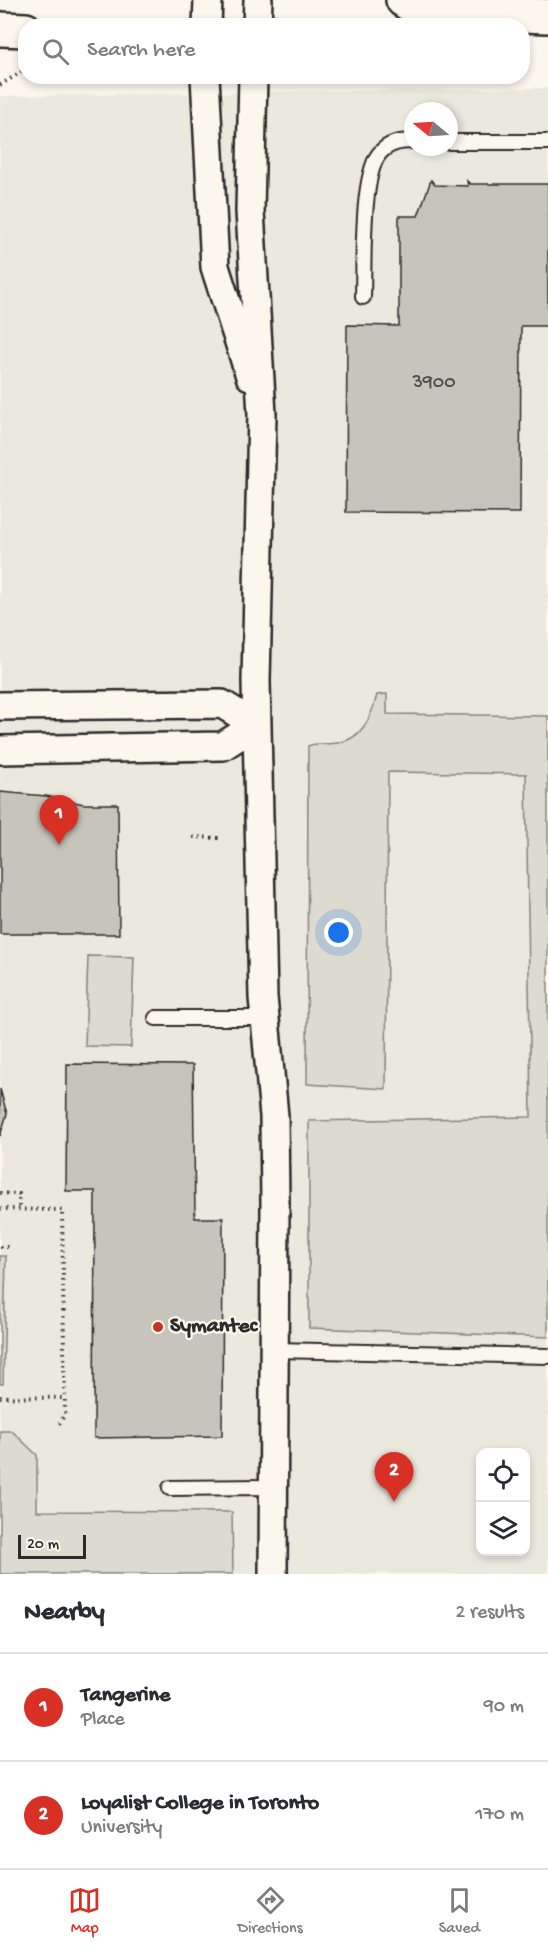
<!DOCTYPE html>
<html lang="en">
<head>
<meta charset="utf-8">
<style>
	body { margin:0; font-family:"Gochi Hand",sans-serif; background:#f7f7f7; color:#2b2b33 }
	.controls { position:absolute; right:18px; bottom:18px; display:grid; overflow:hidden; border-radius:12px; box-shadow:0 3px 9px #0003 }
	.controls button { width:54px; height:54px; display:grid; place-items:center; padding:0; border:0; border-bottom:2px solid #e1e1e2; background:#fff; color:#2b2b33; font:30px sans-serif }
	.compass { position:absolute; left:404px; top:102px; width:54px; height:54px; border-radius:50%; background:#fff; box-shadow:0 3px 9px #0003; rotate:288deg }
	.scale { position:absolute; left:18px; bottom:15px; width:68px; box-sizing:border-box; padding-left:6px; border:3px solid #2b2b2b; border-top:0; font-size:16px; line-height:21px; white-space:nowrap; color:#2b2b2b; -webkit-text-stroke:4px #fbf7ec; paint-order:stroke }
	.you { position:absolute; left:339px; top:933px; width:21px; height:21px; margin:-15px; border:4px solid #fff; border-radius:50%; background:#1a73e8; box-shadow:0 0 0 9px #1a73e833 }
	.badge { display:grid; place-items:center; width:39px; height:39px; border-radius:50%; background:#d93025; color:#fff; font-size:20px; font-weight:700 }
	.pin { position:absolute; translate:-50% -50px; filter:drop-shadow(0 2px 3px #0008) }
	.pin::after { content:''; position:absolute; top:32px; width:21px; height:18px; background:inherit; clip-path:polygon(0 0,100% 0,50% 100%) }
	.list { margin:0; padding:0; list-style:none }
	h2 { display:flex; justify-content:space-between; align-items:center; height:78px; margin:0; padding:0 24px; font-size:26px }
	h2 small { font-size:20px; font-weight:400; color:#7c7c81 }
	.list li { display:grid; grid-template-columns:39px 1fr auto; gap:18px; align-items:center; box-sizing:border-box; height:108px; padding:0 24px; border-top:2px solid #e1e1e2 }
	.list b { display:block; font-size:22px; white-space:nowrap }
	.list p { margin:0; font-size:20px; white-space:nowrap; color:#7c7c81 }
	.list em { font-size:20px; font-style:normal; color:#7c7c81 }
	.icon { flex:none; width:33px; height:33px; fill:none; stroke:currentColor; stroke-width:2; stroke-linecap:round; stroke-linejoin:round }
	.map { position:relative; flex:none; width:548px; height:1574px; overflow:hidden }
	.search { position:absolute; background:#fff; box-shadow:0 3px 9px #0003; left:18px; right:18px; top:18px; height:66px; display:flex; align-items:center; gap:15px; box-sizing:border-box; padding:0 21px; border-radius:24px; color:#7c7c81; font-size:22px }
	.sheet { height:294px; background:#fff }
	nav { display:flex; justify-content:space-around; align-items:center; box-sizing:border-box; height:84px; border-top:2px solid #e1e1e2; background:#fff; font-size:16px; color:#7c7c81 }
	nav a { display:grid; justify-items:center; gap:3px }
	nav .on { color:#d93025 }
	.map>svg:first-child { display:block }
	.built { fill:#ebe8de; fill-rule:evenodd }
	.green { fill:#dddad0; stroke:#84827e; stroke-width:1.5 }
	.building { fill:#c7c4bc; stroke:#2b2b2b; stroke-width:1.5 }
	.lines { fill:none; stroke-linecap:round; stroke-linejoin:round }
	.service-casing { stroke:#2b2b2b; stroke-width:18 }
	.minor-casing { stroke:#2b2b2b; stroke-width:32 }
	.secondary-casing { stroke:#2b2b2b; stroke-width:38 }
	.path { stroke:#2b2b2b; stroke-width:4; stroke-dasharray:1.5 4.5; stroke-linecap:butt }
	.service { stroke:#fbf7ec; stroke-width:14 }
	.minor { stroke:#fbf7ec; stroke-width:27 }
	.secondary { stroke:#fbf7ec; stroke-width:33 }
	.poi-dot { fill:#c8321e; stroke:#fbf7ec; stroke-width:2 }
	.labels { text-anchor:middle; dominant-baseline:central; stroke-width:4.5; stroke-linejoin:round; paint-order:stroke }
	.number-label { font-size:20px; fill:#52514f }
	.poi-label { font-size:22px; font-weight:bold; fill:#2b2b2b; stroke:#fbf7ec; text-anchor:start }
</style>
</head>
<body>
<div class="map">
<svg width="548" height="1574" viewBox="0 0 548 1574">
	<rect width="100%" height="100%" fill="#fbf7ec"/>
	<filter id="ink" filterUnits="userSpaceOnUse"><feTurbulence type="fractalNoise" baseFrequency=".0167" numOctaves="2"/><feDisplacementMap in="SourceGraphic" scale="12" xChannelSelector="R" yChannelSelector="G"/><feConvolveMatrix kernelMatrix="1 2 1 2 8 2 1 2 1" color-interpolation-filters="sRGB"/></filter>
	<g filter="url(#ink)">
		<!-- built -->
		<path class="built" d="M 548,88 L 548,1574 L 0,1574 L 0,96 ZM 413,111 L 449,111 L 449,147 L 413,147 ZM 480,1452 L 526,1452 L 526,1552 L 480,1552 Z"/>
		<!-- green -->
		<g class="green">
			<path d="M 387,694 L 387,714 L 548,716 L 548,1337 L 309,1328 L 309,1121 L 531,1117 L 526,774 L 388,772 L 386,1089 L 307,1084 L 308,746 C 317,742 327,745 337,743 C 363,739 371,717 377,695 Z"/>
			<polygon points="88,956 134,957 131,1047 85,1046"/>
			<polygon points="0,1256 6,1256 3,1384 0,1384"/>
			<polygon points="0,1431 12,1431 37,1455 37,1511 232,1512 233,1574 0,1574"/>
		</g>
		<!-- building -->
		<g class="building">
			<polygon points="431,180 435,185 468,186 467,181 470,184 548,184 548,326 521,326 520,513 346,512 347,325 399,326 399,216 418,216"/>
			<polygon points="0,792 46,796 84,804 118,804 119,934 0,934"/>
			<polygon points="67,1064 193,1065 195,1218 223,1218 222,1436 94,1438 95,1191 66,1191"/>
			<polygon points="0,1089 7,1114 0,1136"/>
		</g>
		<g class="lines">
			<defs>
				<g id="service">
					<polyline points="449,142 548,142"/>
					<path d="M 363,297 C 364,264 361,177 379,154 C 388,143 400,141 413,141"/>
					<polyline points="156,1018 265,1018"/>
					<polyline points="274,1350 548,1356"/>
					<polyline points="170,1488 272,1487"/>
				</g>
				<g id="minor">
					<polyline points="207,26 208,0"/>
					<polyline points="257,26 258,0"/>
					<polyline points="205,76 215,267 250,376"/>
					<polyline points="253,76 250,211 262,414 256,681 263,997 274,1116 275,1204 273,1574"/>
					<polyline points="0,706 222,704 256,725 223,746 0,750"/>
				</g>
				<g id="secondary">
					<polyline points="403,0 419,11 548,16"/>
					<polyline points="0,29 26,30"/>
				</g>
			</defs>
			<!-- service casing -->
			<use href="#service" class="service-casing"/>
			<!-- minor casing -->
			<use href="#minor" class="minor-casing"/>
			<!-- secondary casing -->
			<use href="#secondary" class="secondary-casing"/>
			<!-- path -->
			<g class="path">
				<polyline points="0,85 23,71"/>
				<polyline points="193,837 219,838"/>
				<polyline points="0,1193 19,1194 19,1210"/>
				<polyline points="0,1209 62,1210 65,1414 57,1427"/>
				<polyline points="0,1247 9,1247"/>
				<polyline points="0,1397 65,1398"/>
			</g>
			<!-- service -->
			<use href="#service" class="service"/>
			<!-- minor -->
			<use href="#minor" class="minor"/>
			<!-- secondary -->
			<use href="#secondary" class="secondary"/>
		</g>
	</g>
	<!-- markers -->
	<circle class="poi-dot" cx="158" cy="1327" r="6"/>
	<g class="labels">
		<!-- number labels -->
		<g class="number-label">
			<text x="434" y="383">3900</text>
		</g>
		<!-- poi labels -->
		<g class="poi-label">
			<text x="170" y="1327">Symantec</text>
		</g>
	</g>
</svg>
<div class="controls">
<button><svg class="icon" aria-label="locate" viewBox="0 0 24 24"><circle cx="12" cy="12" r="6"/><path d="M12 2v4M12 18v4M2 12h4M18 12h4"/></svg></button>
<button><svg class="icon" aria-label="layers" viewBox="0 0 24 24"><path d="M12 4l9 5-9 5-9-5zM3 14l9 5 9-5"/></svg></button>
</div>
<svg class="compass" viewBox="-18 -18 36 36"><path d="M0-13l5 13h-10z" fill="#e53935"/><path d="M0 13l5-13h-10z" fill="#7c7c81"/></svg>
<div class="scale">20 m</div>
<div class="you"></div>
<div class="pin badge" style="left:59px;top:845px">1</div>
<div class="pin badge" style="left:394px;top:1502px">2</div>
<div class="search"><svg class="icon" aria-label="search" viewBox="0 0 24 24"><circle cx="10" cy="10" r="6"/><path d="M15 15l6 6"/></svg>Search here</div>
</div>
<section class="sheet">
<h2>Nearby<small>2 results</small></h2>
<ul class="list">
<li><span class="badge">1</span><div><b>Tangerine</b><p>Place</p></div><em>90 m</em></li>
<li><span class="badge">2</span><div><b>Loyalist College in Toronto</b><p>University</p></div><em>170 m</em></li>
</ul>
</section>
<nav>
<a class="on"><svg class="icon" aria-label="map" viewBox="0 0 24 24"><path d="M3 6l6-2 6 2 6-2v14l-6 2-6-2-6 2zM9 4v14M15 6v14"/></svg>Map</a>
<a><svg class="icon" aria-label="directions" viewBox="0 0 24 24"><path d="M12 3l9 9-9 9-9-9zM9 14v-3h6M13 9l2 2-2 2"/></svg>Directions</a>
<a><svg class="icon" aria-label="saved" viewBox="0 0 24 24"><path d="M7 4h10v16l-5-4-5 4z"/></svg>Saved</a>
</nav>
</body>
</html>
